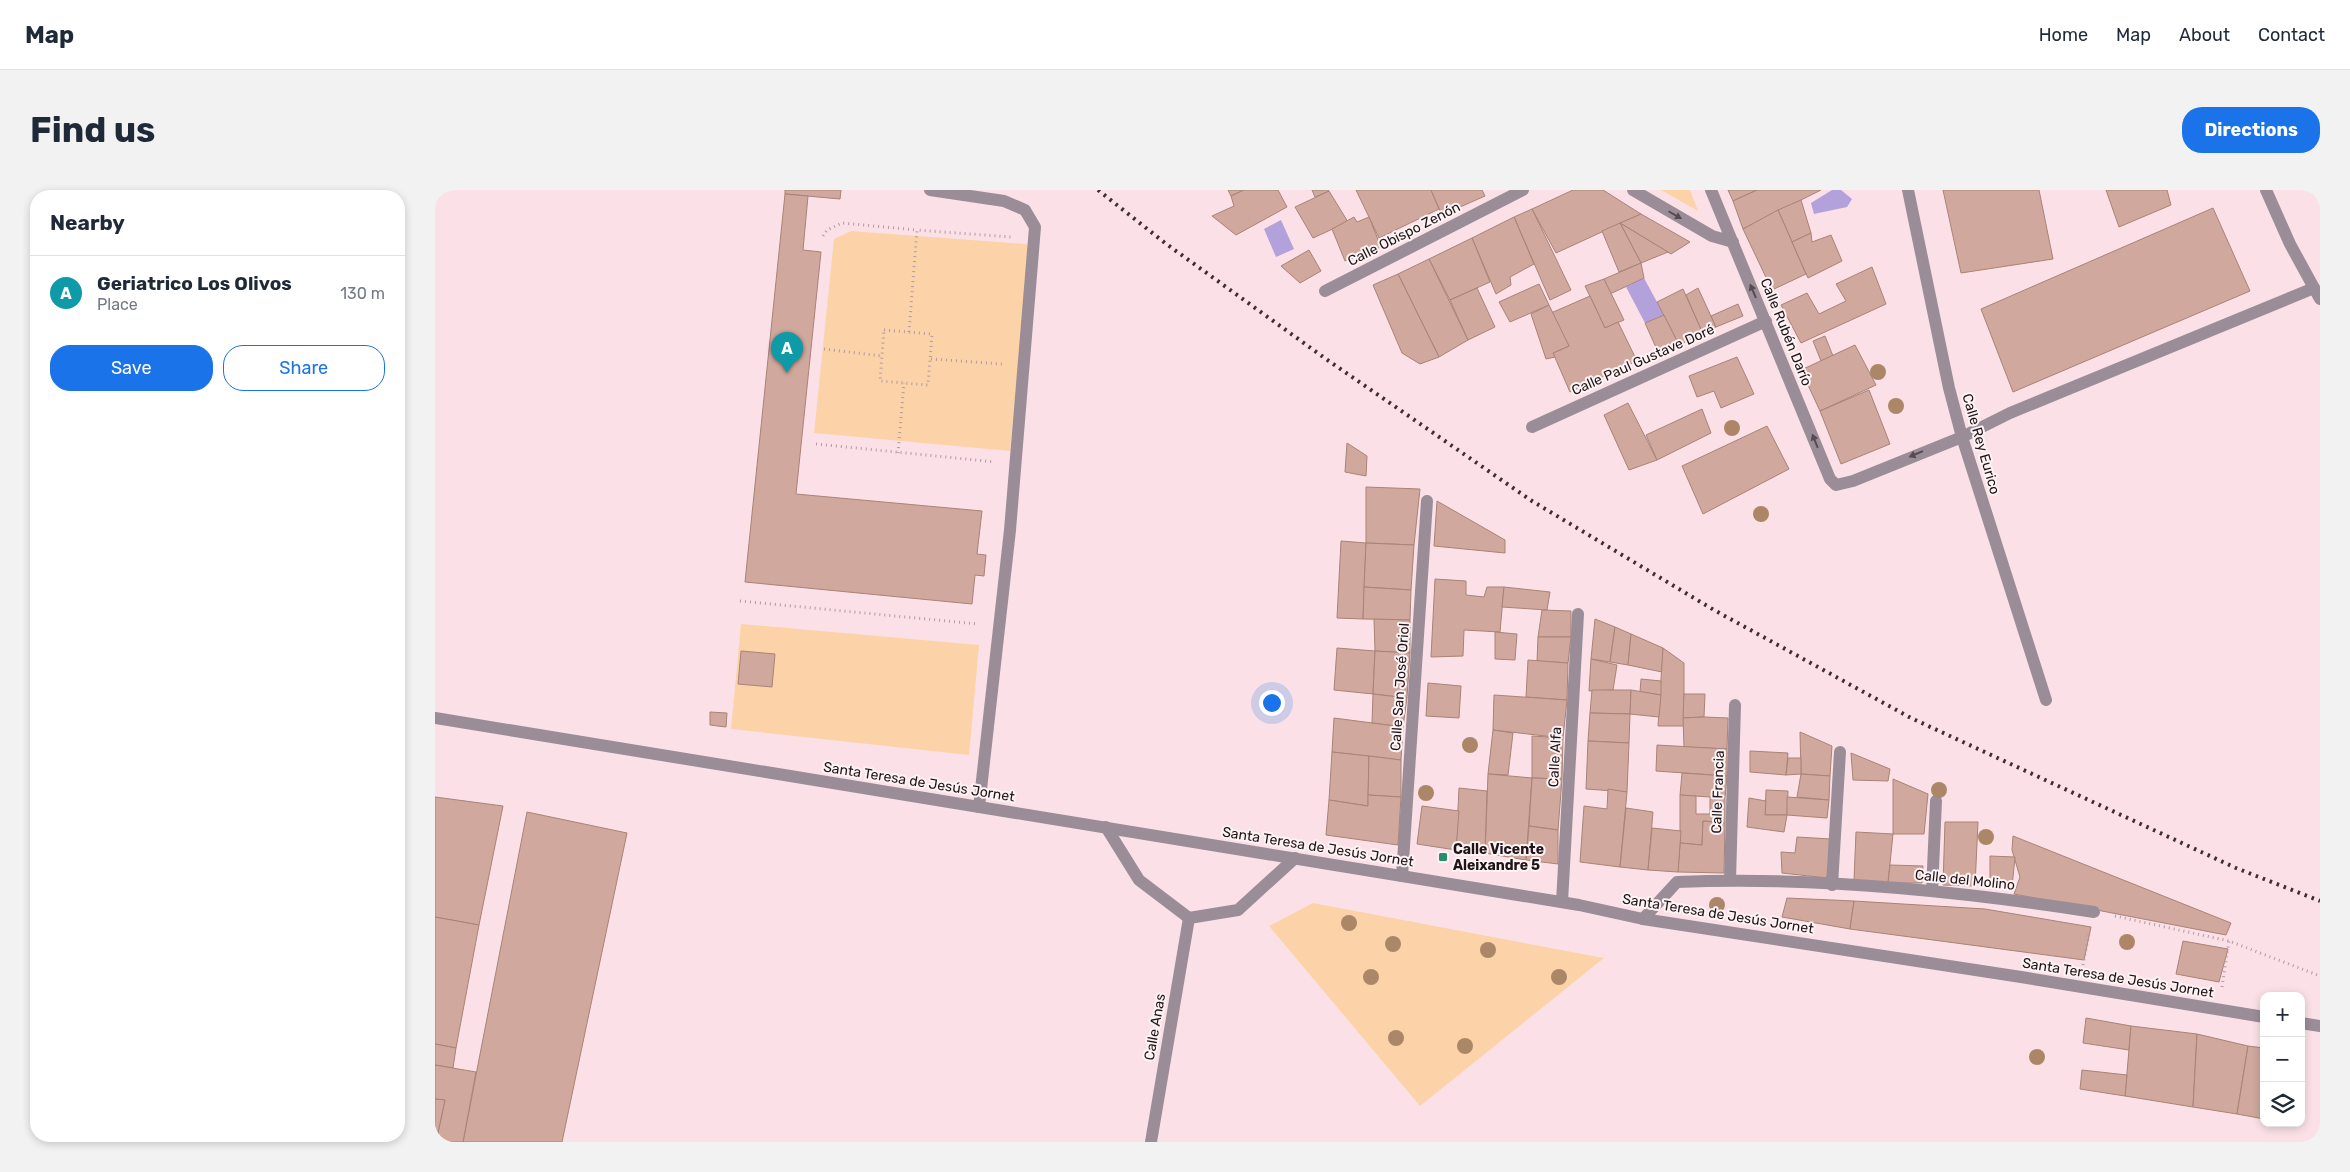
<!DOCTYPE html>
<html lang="en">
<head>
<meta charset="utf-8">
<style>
	body { margin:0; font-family:Rubik,sans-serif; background:#f2f2f3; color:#1f2937 }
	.controls { position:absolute; right:15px; bottom:15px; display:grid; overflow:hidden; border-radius:10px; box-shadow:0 2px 8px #0003 }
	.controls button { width:45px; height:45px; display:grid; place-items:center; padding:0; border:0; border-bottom:1px solid #e0e1e3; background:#fff; color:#1f2937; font:25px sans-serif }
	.you { position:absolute; left:836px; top:512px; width:18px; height:18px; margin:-12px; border:4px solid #fff; border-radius:50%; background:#1a73e8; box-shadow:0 0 0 8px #1a73e833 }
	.badge { display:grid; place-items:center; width:32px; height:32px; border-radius:50%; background:#1a73e8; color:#fff; font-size:16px; font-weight:700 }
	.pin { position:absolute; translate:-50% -41px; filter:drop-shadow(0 1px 2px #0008) }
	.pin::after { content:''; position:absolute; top:26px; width:18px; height:15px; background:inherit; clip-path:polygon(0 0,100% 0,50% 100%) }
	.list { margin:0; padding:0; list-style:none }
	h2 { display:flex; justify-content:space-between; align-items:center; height:65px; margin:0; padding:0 20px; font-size:21px }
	h2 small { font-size:16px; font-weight:400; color:#747a83 }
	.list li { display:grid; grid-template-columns:32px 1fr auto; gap:15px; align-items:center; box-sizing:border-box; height:75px; padding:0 20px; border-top:1px solid #e0e1e3 }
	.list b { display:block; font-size:19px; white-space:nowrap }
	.list p { margin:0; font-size:16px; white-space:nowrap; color:#747a83 }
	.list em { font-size:16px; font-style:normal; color:#747a83 }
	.actions { display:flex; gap:10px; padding:15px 20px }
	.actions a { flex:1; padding:11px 0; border:1px solid #1a73e8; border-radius:20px; text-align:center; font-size:18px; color:#1a73e8 }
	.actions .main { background:#1a73e8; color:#fff }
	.icon { flex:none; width:28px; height:28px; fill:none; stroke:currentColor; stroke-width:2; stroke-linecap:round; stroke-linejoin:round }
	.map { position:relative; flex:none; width:1885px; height:952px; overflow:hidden; border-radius:20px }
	header { display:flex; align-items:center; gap:30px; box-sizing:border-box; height:70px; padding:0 25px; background:#fff; border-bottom:1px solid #e0e1e3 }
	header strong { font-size:24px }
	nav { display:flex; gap:28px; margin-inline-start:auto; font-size:18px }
	.intro { display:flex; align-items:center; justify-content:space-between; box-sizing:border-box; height:120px; padding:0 30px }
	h1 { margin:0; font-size:35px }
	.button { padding:12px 22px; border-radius:20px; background:#1a73e8; color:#fff; font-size:18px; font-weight:700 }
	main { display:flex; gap:30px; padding:0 30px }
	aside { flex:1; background:#fff; border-radius:20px; box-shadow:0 2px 8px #0003 }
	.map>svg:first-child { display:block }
	.green { fill:#fcd3a8 }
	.water { fill:#b2a1db }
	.building { fill:#d0a89d; stroke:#a98278 }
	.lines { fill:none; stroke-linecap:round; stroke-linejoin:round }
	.path { stroke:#b19ba0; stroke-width:3; stroke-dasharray:1 4; stroke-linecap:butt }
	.minor { stroke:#9a8d98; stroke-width:12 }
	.rail { stroke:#3e2e32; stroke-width:4; stroke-dasharray:2.5 5; stroke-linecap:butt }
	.tree { fill:#ab8768 }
	.oneway { fill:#574a51 }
	.poi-dot { fill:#268e6b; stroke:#fcf3f5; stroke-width:2 }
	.labels { text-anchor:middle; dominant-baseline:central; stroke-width:4; stroke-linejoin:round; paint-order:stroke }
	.street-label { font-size:14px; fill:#211317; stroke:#fcf3f5 }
	.poi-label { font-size:14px; font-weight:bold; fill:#211317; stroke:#fcf3f5; text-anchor:start }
</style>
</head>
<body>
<header>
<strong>Map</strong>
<nav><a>Home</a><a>Map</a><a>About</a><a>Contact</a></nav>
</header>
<div class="intro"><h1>Find us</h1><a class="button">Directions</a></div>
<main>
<aside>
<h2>Nearby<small></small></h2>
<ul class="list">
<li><span class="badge" style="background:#0f9aa8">A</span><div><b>Geriatrico Los Olivos</b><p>Place</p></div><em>130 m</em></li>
</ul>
<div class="actions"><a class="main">Save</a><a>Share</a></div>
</aside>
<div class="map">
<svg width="1885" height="952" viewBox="0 0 1885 952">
	<rect width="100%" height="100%" fill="#fbe1e7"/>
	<!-- green -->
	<g class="green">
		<polygon points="1226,0 1255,0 1263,21"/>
		<polygon points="416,41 591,54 594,60 575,261 379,243 399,49"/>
		<polygon points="306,434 544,455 534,565 296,539"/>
		<polygon points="878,713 1169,768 985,916 834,736"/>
	</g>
	<!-- water -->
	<g class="water">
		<polygon points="1397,0 1406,0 1417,9 1412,17 1379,24 1376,13"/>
		<polygon points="846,30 859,59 841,67 829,39"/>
		<polygon points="1209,88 1229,125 1210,133 1191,97"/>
	</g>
	<!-- building -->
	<g class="building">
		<polygon points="350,0 406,0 405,9 350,4"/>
		<polygon points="793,0 809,0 796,6"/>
		<polygon points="809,0 843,0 852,17 801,45 777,26 799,16 796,6"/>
		<polygon points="877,0 893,0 894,1 880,7"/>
		<polygon points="921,0 996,0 1004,19 944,48"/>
		<polygon points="996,0 1047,0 1050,6 1007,25"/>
		<polygon points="1138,0 1168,0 1206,24 1121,63 1097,19"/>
		<polygon points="1293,0 1322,0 1298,11"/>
		<polygon points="1322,0 1386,0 1308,39 1298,11"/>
		<polygon points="1508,0 1604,0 1618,69 1526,83"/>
		<polygon points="1671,0 1732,0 1736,15 1684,37"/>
		<polygon points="894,1 913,32 878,48 860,17"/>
		<polygon points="350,4 373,6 368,60 386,62 361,304 547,321 542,364 551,365 549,386 540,385 537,414 310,392"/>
		<polygon points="1366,10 1376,43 1357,52 1343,20"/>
		<polygon points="1778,18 1815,101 1578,202 1546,119"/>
		<polygon points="1097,19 1136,100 1115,110 1079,27"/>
		<polygon points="1343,20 1371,84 1337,100 1308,39"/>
		<polygon points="1206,24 1255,52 1236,64 1185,33"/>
		<polygon points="919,27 922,32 934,27 946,57 910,71 897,39"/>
		<polygon points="1079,27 1099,74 1075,87 1076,95 1061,104 1037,48"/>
		<polygon points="1185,33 1233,62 1206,73"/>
		<polygon points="1185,33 1206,73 1184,82 1167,41"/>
		<polygon points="1376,43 1377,52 1396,45 1407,71 1373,88 1357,52"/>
		<polygon points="1037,48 1055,92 1015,110 994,69"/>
		<polygon points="874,60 886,81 865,93 846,76"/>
		<polygon points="994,69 1033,150 1004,167 963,84"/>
		<polygon points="1206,73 1209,88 1175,104 1169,89"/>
		<polygon points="1437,77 1451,114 1366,153 1346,115 1372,103 1384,124 1411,111 1401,94"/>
		<polygon points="963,84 1004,167 985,174 967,163 938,95"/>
		<polygon points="1169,89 1189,130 1170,138 1150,96"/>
		<polygon points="1104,94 1114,115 1075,132 1064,112"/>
		<polygon points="1042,98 1060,137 1033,150 1015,110"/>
		<polygon points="1263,98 1281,137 1268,144 1251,105"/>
		<polygon points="1248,99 1268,144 1244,155 1222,112"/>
		<polygon points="1155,106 1170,138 1183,132 1202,171 1135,202 1118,163 1134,156 1116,123"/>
		<polygon points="1303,114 1308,126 1281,137 1276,126"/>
		<polygon points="1114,115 1134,156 1118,163 1120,167 1111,169 1096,124"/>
		<polygon points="1229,125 1244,155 1223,162 1210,133"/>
		<polygon points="1390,146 1398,166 1386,171 1378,151"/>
		<polygon points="1420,155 1441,195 1385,221 1366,180"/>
		<polygon points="1302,167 1319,204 1286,218 1279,201 1262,207 1254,186"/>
		<polygon points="1434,200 1455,254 1406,274 1385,221"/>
		<polygon points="1193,213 1222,270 1194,280 1169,225"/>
		<polygon points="1267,219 1276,243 1222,270 1211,245"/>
		<polygon points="1332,236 1354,279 1268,324 1247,276"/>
		<polygon points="912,253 932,266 931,286 910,282"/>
		<polygon points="931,297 985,299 979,355 931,353"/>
		<polygon points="1002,311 1070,350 1070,363 999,356"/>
		<polygon points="906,351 931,353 928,429 902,428"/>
		<polygon points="931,353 979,355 976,400 929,397"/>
		<polygon points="1000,389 1031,391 1031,405 1049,407 1052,397 1069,397 1065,442 1029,440 1028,466 996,467"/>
		<polygon points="929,397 976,400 975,430 928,429"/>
		<polygon points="1069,397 1115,402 1112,420 1067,417"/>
		<polygon points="1107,420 1136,421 1136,447 1103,447"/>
		<polygon points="939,429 975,430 975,463 940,461"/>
		<polygon points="1160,429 1180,437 1175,472 1156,469"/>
		<polygon points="1180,437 1196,444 1193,475 1175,472"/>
		<polygon points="1060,442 1082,444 1080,470 1060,469"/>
		<polygon points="1196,444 1228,458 1227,482 1193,475"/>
		<polygon points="1103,447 1136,447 1133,473 1102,471"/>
		<polygon points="902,458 940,461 938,504 899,500"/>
		<polygon points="1228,458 1249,473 1249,536 1223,536"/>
		<polygon points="306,461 340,464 337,497 303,494"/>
		<polygon points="940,461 975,463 972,508 938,504"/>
		<polygon points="1156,469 1182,475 1178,500 1154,501"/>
		<polygon points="1093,470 1133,473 1132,510 1091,507"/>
		<polygon points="1206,489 1226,491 1226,505 1205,502"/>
		<polygon points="993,493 1026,496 1024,528 991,526"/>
		<polygon points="1157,500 1196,500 1195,524 1155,523"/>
		<polygon points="1196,500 1226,505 1224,527 1195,524"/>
		<polygon points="938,504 972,508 968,537 937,533"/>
		<polygon points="1249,504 1270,504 1269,527 1248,528"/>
		<polygon points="1059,505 1132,510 1128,548 1058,540"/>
		<polygon points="275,522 292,523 291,537 275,535"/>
		<polygon points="1155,523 1195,524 1194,553 1153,551"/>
		<polygon points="1269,527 1293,528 1292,559 1249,557 1248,528"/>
		<polygon points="899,528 968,537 966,570 897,562"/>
		<polygon points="1058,540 1078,543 1073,585 1053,584"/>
		<polygon points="1365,542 1397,556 1395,586 1366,584"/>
		<polygon points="1097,546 1128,548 1127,589 1097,588"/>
		<polygon points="1153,551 1194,553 1192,602 1151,599"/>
		<polygon points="1222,555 1292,559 1292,586 1221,581"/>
		<polygon points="1315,561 1353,563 1351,585 1315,582"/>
		<polygon points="897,562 934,566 933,616 894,610"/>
		<polygon points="1416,563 1455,579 1453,591 1418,590"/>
		<polygon points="934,566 966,570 966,607 933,605"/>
		<polygon points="1353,568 1366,568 1366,584 1351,585"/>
		<polygon points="1247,583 1292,586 1290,608 1245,605"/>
		<polygon points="1053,584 1097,588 1091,670 1050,663"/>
		<polygon points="1366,584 1395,586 1394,610 1362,607"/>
		<polygon points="1097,588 1127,589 1123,640 1094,636"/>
		<polygon points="1458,589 1493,604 1489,644 1458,644"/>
		<polygon points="1024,598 1052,601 1050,663 1021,660"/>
		<polygon points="1173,599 1192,602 1185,677 1145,672 1149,616 1172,619"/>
		<polygon points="1331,600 1353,601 1352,625 1330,625"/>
		<polygon points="933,605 966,607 963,655 891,645 894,610 933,616"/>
		<polygon points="1245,605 1261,606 1261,624 1275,624 1275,607 1290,608 1290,633 1268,631 1267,655 1245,653"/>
		<polygon points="0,607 68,616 44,735 0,727"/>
		<polygon points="1352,607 1394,610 1392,628 1352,625"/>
		<polygon points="1314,608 1331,611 1330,625 1352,625 1349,642 1312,637"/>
		<polygon points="987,616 1024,621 1021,660 982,654"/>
		<polygon points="1191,618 1218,622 1213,680 1185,677"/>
		<polygon points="92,622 192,643 127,952 28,952"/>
		<polygon points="1268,631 1290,633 1289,683 1243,682 1245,653 1267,655"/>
		<polygon points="1510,632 1543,632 1540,696 1508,695"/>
		<polygon points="1094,636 1123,640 1123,674 1091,670"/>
		<polygon points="1217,638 1246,641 1243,682 1213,680"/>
		<polygon points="1421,642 1458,644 1453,693 1419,690"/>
		<polygon points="1578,646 1796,733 1791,745 1579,704 1585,687 1577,660"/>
		<polygon points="1362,647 1396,649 1392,688 1347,683 1346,662 1360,663"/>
		<polygon points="1555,666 1580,667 1577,697 1555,696"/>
		<polygon points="1455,675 1488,676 1487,693 1453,693"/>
		<polygon points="1352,708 1419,711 1415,739 1347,727"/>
		<polygon points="1419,711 1550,719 1656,737 1649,770 1415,739"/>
		<polygon points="0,727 44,735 21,858 0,854"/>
		<polygon points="1748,751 1793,759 1784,792 1741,784"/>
		<polygon points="1651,828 1696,836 1694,860 1648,853"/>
		<polygon points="1696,836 1762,844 1758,917 1690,906"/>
		<polygon points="1762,844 1813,856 1802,924 1758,917"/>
		<polygon points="0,854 21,858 18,878 0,875"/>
		<polygon points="1813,856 1829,858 1829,929 1802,924"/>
		<polygon points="0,875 41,882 28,952 1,952 10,910 0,909"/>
		<polygon points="1647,880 1692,885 1690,906 1645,899"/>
		<polygon points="0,909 10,910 1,952 0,952"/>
	</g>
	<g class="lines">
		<!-- path -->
		<g class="path">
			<polyline points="388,46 392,40 407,33 482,40"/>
			<polygon points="449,140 497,144 493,195 445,191"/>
			<polyline points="474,142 482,40 576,47"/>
			<polyline points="389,159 447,166"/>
			<polyline points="496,169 567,174"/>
			<polyline points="381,254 560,272"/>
			<polyline points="463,263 469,193"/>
			<polyline points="305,411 543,434"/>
			<polyline points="1680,726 1794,751 1885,786"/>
			<polyline points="1648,775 1654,744"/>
			<polyline points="1787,797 1794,751"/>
		</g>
		<!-- minor -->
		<g class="minor">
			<polyline points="495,0 569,11 590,20 600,37 575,340 544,617"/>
			<polyline points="1198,0 1277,46 1298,52"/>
			<polyline points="1276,0 1395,289 1401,295 1418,291 1527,247 1575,223 1879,98"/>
			<polyline points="1473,0 1514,198 1527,247 1611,510"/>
			<polyline points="1831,0 1855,54 1885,109"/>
			<polyline points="890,101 1088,0"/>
			<polyline points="1097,237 1331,131"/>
			<polyline points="0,528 1144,715 1208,729 1586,787 1829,827"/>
			<polyline points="671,637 704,690 754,728 803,720 860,668"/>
			<polyline points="967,686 992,311"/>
			<polyline points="1295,690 1300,515"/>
			<polyline points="1397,695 1405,562"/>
			<polyline points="1497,701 1501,611"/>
			<polyline points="1127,712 1143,424"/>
			<path d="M 1208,729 L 1242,692 C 1379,686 1524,701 1659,722"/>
			<polyline points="1866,833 1885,836"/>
			<polyline points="716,952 754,728"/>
		</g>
		<!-- rail -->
		<polyline class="rail" points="663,0 730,53 891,169 1097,311 1279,420 1476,528 1801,678 1885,711"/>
	</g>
	<!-- trees -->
	<g class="tree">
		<circle cx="1443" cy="182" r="8"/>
		<circle cx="1461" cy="216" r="8"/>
		<circle cx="1297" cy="238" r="8"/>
		<circle cx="1326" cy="324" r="8"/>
		<circle cx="1035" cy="555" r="8"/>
		<circle cx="1504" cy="600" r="8"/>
		<circle cx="991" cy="603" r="8"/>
		<circle cx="1551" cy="647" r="8"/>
		<circle cx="1282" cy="715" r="8"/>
		<circle cx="914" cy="733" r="8"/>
		<circle cx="1692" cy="752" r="8"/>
		<circle cx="958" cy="754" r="8"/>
		<circle cx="1053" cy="760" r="8"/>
		<circle cx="936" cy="787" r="8"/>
		<circle cx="1124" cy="787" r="8"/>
		<circle cx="961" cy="848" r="8"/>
		<circle cx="1030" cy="856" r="8"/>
		<circle cx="1602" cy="867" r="8"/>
	</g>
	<!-- one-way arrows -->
	<defs><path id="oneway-solid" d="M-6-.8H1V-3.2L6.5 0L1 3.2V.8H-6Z" transform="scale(1.25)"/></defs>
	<g class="oneway">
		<use href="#oneway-solid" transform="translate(1240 25) rotate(30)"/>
		<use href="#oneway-solid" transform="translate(1318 101) rotate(-113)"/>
		<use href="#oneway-solid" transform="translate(1380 251) rotate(-112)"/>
		<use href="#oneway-solid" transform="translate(1481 264) rotate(157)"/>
	</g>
	<!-- markers -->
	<rect class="poi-dot" x="1003" y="662" width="10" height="10" rx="2.5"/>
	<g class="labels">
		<!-- street labels -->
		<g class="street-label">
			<text transform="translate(969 44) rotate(-27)">Calle Obispo Zenón</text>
			<text transform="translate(1351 142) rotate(68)">Calle Rubén Darío</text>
			<text transform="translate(1208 170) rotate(-24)">Calle Paul Gustave Doré</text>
			<text transform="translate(1546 254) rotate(74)">Calle Rey Eurico</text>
			<text transform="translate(965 497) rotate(-86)">Calle San José Oriol</text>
			<text transform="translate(1120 567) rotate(-87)">Calle Alfa</text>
			<text transform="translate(484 592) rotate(9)">Santa Teresa de Jesús Jornet</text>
			<text transform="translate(1283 602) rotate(-88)">Calle Francia</text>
			<text transform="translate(883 657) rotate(9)">Santa Teresa de Jesús Jornet</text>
			<text transform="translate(1530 690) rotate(6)">Calle del Molino</text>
			<text transform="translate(1283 724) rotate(9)">Santa Teresa de Jesús Jornet</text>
			<text transform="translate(1683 788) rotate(9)">Santa Teresa de Jesús Jornet</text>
			<text transform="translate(720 837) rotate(-80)">Calle Anas</text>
		</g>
		<!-- poi labels -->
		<g class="poi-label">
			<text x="1018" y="659">Calle Vicente<tspan x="1018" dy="16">Aleixandre 5</tspan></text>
		</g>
	</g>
</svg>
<div class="controls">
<button>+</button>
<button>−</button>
<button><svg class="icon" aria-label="layers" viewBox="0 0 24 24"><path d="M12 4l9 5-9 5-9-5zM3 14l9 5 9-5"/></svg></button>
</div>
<div class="you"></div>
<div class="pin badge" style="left:352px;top:183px;background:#0f9aa8">A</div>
</div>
</main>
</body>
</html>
